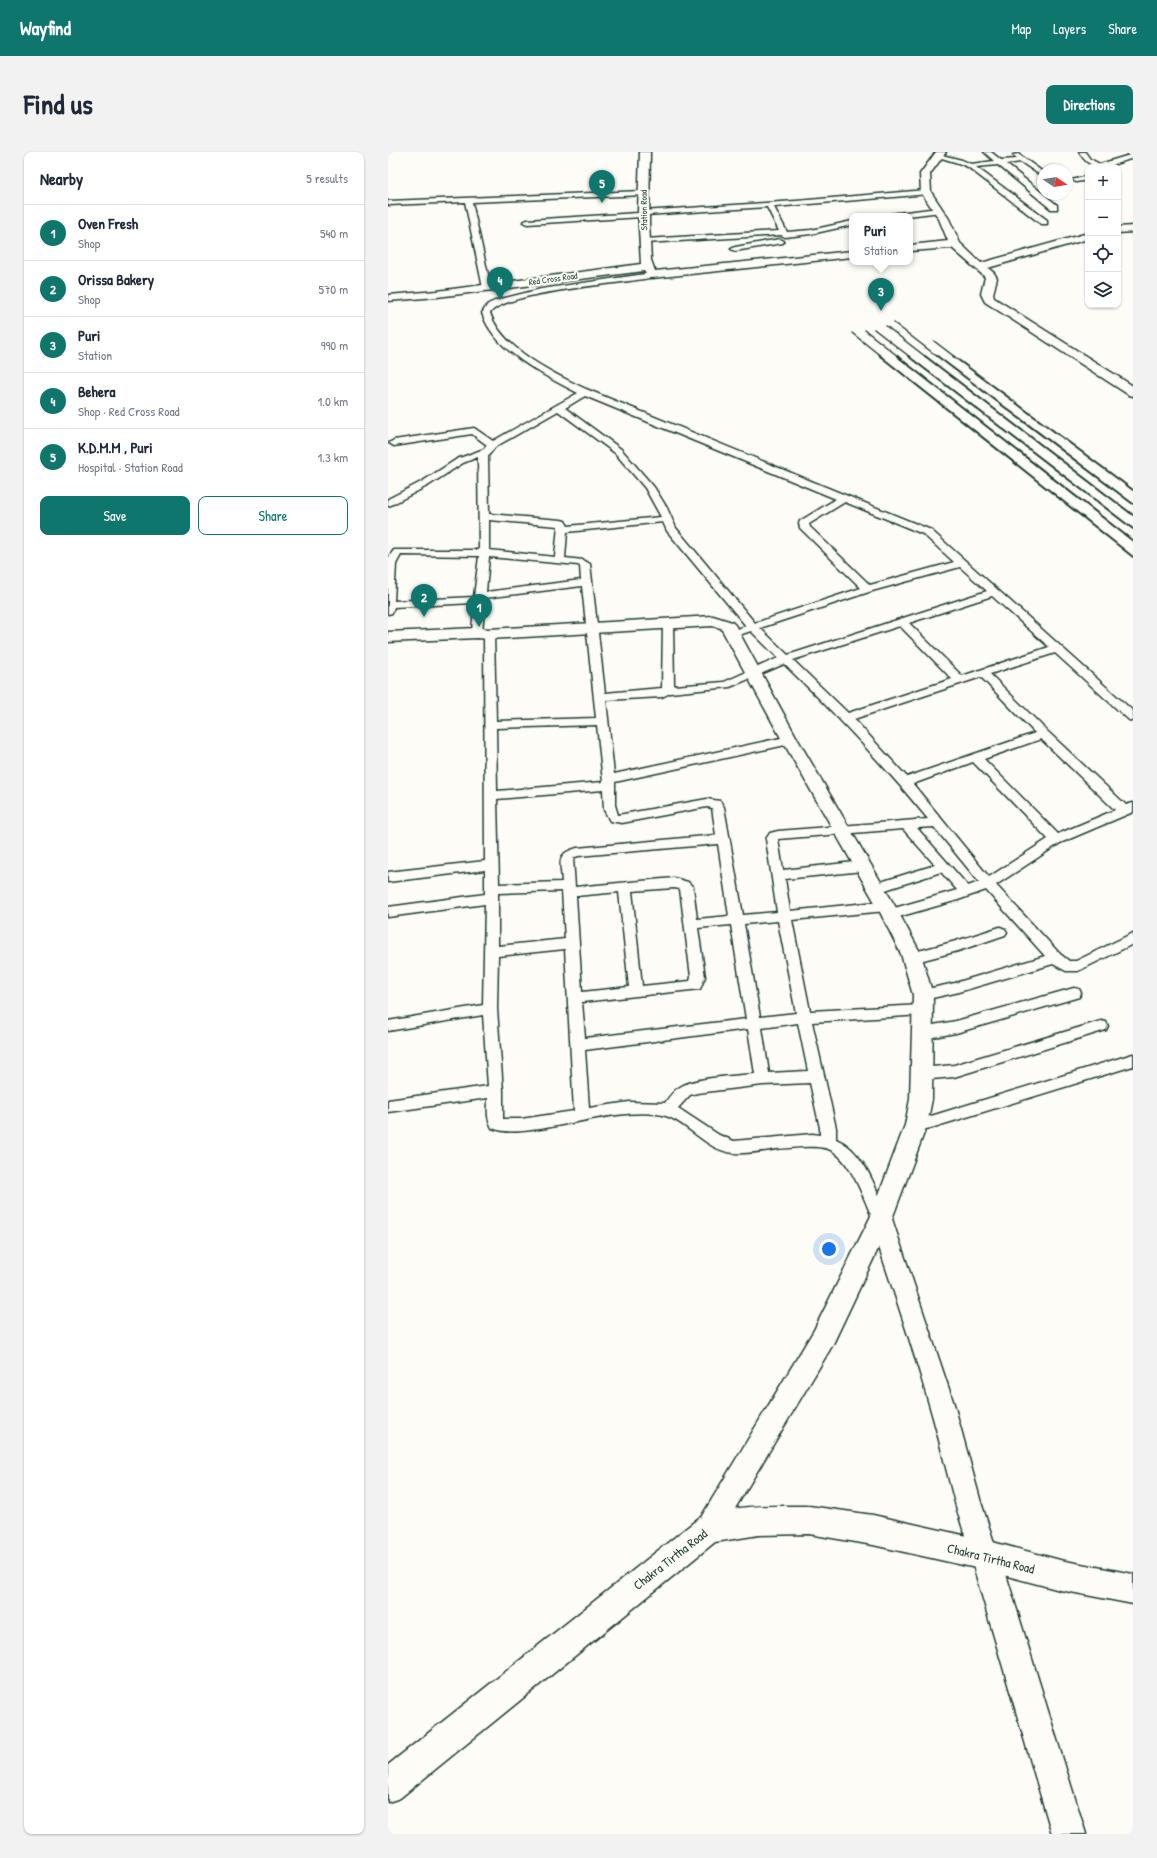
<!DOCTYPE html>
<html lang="en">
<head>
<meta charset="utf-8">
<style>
	body { margin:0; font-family:"Patrick Hand",sans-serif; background:#f2f2f3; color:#1f2937 }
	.controls { position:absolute; right:12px; top:12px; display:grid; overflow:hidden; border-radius:8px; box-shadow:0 1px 3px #0004 }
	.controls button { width:36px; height:36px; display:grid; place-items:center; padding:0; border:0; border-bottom:1px solid #e0e1e3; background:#fff; color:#1f2937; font:20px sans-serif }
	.compass { position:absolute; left:649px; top:12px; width:36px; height:36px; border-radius:50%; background:#fff; box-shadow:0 1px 3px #0004; rotate:102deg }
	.you { position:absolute; left:441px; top:1097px; width:14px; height:14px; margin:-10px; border:3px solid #fff; border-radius:50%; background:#1a73e8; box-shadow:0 0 0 6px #1a73e833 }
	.badge { display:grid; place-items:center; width:26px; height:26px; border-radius:50%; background:#0f766e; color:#fff; font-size:13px; font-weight:700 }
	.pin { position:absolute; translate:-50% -33px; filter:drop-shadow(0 1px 2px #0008) }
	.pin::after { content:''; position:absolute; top:21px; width:14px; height:12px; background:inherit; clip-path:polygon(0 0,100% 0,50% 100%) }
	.popup { position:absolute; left:461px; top:61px; width:64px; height:52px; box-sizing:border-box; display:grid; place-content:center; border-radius:8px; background:#fff; filter:drop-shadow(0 1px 3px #0005); font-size:13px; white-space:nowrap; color:#747a83 }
	.popup b { font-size:15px; color:#1f2937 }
	.popup::after { content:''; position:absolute; left:50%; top:100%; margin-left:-8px; border:8px solid transparent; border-top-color:#fff }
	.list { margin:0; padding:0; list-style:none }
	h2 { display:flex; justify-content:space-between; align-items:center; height:52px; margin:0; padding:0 16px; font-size:17px }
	h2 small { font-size:13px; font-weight:400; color:#747a83 }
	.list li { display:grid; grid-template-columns:26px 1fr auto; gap:12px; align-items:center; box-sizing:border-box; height:56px; padding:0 16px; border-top:1px solid #e0e1e3 }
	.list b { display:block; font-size:15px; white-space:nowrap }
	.list p { margin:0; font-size:13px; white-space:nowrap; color:#747a83 }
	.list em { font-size:13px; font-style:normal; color:#747a83 }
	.actions { display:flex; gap:8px; padding:12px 16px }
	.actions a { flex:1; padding:9px 0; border:1px solid #0f766e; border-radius:8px; text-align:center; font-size:14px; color:#0f766e }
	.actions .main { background:#0f766e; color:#fff }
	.icon { flex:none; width:22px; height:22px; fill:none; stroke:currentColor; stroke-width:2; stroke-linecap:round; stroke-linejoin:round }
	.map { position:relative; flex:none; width:745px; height:1682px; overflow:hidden; border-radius:8px }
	header { display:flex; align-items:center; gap:24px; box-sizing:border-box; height:56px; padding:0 20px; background:#0f766e; color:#fff }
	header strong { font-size:19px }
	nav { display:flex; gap:22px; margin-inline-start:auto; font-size:14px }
	.intro { display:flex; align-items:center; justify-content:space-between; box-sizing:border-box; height:96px; padding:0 24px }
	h1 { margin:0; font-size:28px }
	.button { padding:10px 18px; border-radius:8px; background:#0f766e; color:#fff; font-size:14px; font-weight:700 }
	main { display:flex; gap:24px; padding:0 24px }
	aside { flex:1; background:#fff; border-radius:8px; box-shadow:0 1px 3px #0004 }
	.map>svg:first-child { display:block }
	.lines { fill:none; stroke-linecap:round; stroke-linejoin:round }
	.minor-casing { stroke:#1f3d34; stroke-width:3 }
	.secondary-casing { stroke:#1f3d34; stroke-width:3 }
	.primary-casing { stroke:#1f3d34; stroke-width:3 }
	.trunk-casing { stroke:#1f3d34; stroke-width:3 }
	.minor { fill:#fdfcf7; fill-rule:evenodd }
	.secondary { fill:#fdfcf7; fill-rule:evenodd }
	.primary { fill:#fdfcf7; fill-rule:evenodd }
	.trunk { fill:#fdfcf7; fill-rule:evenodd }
	.rail-far1 { stroke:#1f3d34; stroke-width:1.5 }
	.rail { stroke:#1f3d34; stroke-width:2 }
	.labels { text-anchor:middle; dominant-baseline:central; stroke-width:4; stroke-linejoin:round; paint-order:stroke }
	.far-street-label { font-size:9px; fill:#1f3d34; stroke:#fdfcf7 }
	.near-street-label { font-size:13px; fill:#1f3d34; stroke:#fdfcf7 }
</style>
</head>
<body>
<header>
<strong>Wayfind</strong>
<nav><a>Map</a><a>Layers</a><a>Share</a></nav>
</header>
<div class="intro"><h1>Find us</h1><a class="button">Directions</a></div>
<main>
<aside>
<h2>Nearby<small>5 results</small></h2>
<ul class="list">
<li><span class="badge">1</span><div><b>Oven Fresh</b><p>Shop</p></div><em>540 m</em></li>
<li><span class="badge">2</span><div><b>Orissa Bakery</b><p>Shop</p></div><em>570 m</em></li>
<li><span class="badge">3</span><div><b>Puri</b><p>Station</p></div><em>990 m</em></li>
<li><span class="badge">4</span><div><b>Behera</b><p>Shop · Red Cross Road</p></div><em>1.0 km</em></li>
<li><span class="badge">5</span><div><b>K.D.M.M , Puri</b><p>Hospital · Station Road</p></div><em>1.3 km</em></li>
</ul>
<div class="actions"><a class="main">Save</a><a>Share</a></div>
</aside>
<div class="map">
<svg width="745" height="1682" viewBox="0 0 745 1682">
	<rect width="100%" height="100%" fill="#fdfcf7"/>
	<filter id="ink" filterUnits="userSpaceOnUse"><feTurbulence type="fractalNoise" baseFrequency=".025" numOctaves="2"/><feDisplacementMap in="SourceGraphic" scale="8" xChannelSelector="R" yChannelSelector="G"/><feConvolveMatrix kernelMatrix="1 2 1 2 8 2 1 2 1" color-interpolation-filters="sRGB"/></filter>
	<g filter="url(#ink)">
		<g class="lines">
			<defs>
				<g id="minor">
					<polygon points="596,0 603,0 613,8 629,7 625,3 630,2 655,20 655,25 633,10 618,12 669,53 669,57 663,57 610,13 588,15 659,68 659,72 653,72 580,15 570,11 547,4 550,2 574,8 583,12 606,9"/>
					<path d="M 691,0 L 697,0 L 702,7 L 712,12 L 745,2 L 745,6 C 723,13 705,24 691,0 Z"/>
					<polygon points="700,24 700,28 688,30 684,28"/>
					<polygon points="538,38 542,40 541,42 386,55 399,80 423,78 464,69 464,73 423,82 397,85 393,83 257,91 253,89 257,87 391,79 379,55 258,63 254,65 139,72 135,70 139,68 250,61 254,59 408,49"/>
					<polygon points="255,39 258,39 258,43 84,50 103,136 99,138 95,136 77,50 0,53 0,49"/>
					<polygon points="550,56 554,58 553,60 520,64 498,64 502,62"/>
					<polygon points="392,87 396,89 395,91 347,99 343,97 347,95"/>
					<path d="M 264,121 L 267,121 L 267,125 C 235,132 118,139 102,161 C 114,197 166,222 198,237 L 543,378 L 745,559 L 745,569 L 741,568 L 667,501 L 602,522 L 659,579 L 738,653 L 745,651 L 745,660 L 672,691 L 608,733 L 672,802 L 681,809 L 688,809 L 745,781 L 745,792 L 690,819 L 678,819 L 665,812 L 567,841 L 535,848 L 530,847 L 528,843 L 530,839 L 567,831 L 657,804 L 598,738 L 570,748 L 503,767 L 498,765 L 496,762 L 498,759 L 404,768 L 422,859 L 534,853 L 539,854 L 541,858 L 539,862 L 534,863 L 424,870 L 448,976 L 448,987 C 478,1000 488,1039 501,1067 L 499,1072 L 493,1074 L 487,1072 C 477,1051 462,1001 437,996 C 421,993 404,996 388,997 C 375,999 360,1002 346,1001 C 316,999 298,965 269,962 C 230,958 190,971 152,977 C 135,979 120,982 104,976 C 98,966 100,957 100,946 L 0,960 L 0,948 L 100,934 L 95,863 L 0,879 L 0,869 L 95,853 L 97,752 L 0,765 L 0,755 L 97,742 L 97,718 L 0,730 L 0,720 L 97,709 L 96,482 L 97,480 L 105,480 L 106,482 L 108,569 L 208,566 L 194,434 L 97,446 L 94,481 L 89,484 L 84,481 L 86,451 L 6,455 L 4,461 L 0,462 L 0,406 L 6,398 L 91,398 L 90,305 L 75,311 L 41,333 L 3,353 L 0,354 L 0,347 L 35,329 L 69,307 L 96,297 L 99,293 L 84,282 L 6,294 L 1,291 L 6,288 L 86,276 L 105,289 L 190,241 C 157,224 106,199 94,161 L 100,152 L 109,148 L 153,137 ZM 197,244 L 448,347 L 412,369 L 411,371 L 412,376 L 473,436 L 367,471 L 288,376 L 279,356 L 266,335 L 233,297 L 177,256 ZM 170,259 L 227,301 L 257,336 L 273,365 L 180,374 L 177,369 L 173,368 L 101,362 L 100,304 L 107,295 ZM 457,350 L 535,382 L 566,410 L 482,433 L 422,375 L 421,372 ZM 101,368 L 170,374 L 167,405 L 101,398 ZM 275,370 L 279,379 L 358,474 L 341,480 L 340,482 L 341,484 L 345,485 L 363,479 L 390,506 L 336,530 L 286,534 L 285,471 L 280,468 L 275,471 L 274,536 L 217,541 L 202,412 L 195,408 L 177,406 L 179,380 ZM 13,403 L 91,404 L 86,445 L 6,449 L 8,412 ZM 101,405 L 190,413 L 192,414 L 193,428 L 98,440 ZM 572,415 L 599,439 L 400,503 L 372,476 L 484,439 ZM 604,444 L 661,495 L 574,524 L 521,471 ZM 512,474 L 564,527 L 460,561 L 405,508 ZM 396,512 C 447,561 495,612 540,667 L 390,679 L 382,681 L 378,687 L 389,760 L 355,763 L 336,655 L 332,649 L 319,647 L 230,663 L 227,653 L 227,630 L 402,592 L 406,591 L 408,588 L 406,585 L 402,584 L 226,622 L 218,548 L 274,545 L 282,541 L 342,535 ZM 593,525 L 647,581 L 519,625 L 466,567 ZM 209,573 L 215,630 L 109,639 L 108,576 ZM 653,587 L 727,658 L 670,682 L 596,607 ZM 585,610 L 660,687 L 601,725 L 525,632 ZM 215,638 L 216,658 L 222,669 L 234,671 L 319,655 L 324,656 L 328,683 L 189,696 C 167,702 173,710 174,730 L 111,732 L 109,647 ZM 546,675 L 591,730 L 580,734 L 529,676 ZM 515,677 L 547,713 L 483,733 L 481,736 L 483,739 L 488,741 L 553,720 L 569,738 L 503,757 L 505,754 L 503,751 L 498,749 L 402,759 L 397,727 L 475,719 L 480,717 L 481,714 L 480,711 L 475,709 L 395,718 L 390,687 ZM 330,692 L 341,764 L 309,767 L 305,735 L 300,730 L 286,726 L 187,735 L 185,706 L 190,704 ZM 286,736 L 292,737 L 303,825 L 302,829 L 254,834 L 244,739 ZM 174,739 L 177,787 L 110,794 L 110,741 ZM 231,740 L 241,835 L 194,840 L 188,744 ZM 390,769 L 408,861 L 372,865 L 356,772 ZM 343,773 L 358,867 L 197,886 L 194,850 L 312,837 L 317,825 L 310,776 ZM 177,797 L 186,959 L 133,967 L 115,967 L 115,939 L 109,857 L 110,804 ZM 410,871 L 420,919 L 381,921 L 374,876 ZM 360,877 L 367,922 C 347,924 308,925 292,935 C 285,939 281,945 277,951 L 241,950 L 201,956 L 197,898 ZM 422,931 L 432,976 L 432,983 L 424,982 L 346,989 L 331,983 L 290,956 L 302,943 L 309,941 L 375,933 Z"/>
					<polygon points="612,775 617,777 619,780 617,783 570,799 524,811 519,810 517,806 519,802 568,789"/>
					<polygon points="686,836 691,837 693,841 691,845 568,881 534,887 529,885 527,881 529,877 534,875 568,869"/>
					<polygon points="713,869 718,870 720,874 718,878 566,925 533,928 528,926 526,922 528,918 533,916 566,913"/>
					<polygon points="745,902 745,914 543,976 528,979 523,977 520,973 523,969 543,964"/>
				</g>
				<g id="secondary">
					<polygon points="252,0 262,0 261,70 263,108 267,119 464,99 464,105 264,126 260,125 256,119 49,145 0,149 0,143 49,139 253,112 250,59"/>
					<polygon points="548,0 558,0 542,22 543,40 561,67 572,91 593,111 700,81 700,87 600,116 606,121 609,126 605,142 606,146 745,234 745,244 741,243 597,150 593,142 597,125 564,96 522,99 522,93 560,89 551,67 533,40 532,22"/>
					<polygon points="745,74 745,80 730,81 730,75"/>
					<path d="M 325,464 L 344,470 L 347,473 L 410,588 L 507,754 L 533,802 L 545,843 L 544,947 L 539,973 L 504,1067 L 566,1252 L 592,1347 L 610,1403 L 606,1412 L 597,1416 L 588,1412 C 566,1361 557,1305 541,1252 C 526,1199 508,1147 491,1095 L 444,1194 L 330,1385 L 321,1389 L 312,1385 L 308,1376 L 312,1367 L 426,1178 L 482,1066 L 517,973 L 522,947 L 525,843 L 513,802 L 489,754 L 394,588 L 333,476 L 324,474 L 101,487 L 89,486 L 0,490 L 0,480 L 89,476 L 101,477 Z"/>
				</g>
				<polygon id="primary" points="597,1388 607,1393 612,1403 698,1682 664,1682 582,1403 587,1393"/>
				<path id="trunk" d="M 421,1354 L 485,1363 L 597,1388 L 672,1408 L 745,1422 L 745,1452 L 672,1438 L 597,1418 L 485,1393 L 421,1382 L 371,1383 L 327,1390 L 12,1646 L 0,1650 L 0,1613 L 311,1366 C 343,1352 386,1354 421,1354 Z"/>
			</defs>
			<!-- minor casing -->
			<use href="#minor" class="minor-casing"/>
			<!-- secondary casing -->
			<use href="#secondary" class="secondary-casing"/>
			<!-- primary casing -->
			<use href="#primary" class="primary-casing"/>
			<!-- trunk casing -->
			<use href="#trunk" class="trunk-casing"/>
			<!-- minor -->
			<use href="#minor" class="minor"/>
			<!-- secondary -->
			<use href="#secondary" class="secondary"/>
			<!-- primary -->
			<use href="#primary" class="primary"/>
			<!-- trunk -->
			<use href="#trunk" class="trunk"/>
			<!-- rail-far1 -->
			<g class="rail-far1">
				<polyline points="506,171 550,205"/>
				<polyline points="498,174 538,205"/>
				<polyline points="486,177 522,205"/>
				<polyline points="477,178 511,205"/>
				<polyline points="464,181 494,205"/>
				<polyline points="546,189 567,205"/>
			</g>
			<!-- rail -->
			<g class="rail">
				<polyline points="492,204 745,405"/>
				<polyline points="509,204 745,389"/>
				<polyline points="520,204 745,377"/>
				<polyline points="537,204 745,363"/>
				<polyline points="549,204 745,352"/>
				<polyline points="565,204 745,338"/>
			</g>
		</g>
	</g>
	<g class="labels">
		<!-- far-street labels -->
		<g class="far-street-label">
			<text transform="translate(256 58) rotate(-91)">Station Road</text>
			<text transform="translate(165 127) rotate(-8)">Red Cross Road</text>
		</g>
		<!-- near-street labels -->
		<g class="near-street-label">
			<text transform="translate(603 1406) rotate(14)">Chakra Tirtha Road</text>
			<text transform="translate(282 1407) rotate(-38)">Chakra Tirtha Road</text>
		</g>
	</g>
</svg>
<div class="controls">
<button>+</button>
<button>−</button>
<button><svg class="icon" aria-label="locate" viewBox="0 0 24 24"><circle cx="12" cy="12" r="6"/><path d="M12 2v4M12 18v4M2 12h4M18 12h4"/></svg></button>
<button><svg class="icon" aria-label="layers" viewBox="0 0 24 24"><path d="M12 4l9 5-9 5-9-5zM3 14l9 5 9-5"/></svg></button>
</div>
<svg class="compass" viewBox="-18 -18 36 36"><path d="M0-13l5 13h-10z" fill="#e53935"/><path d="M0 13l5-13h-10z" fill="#747a83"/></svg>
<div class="you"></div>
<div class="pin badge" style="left:91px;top:475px">1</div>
<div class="pin badge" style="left:36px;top:465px">2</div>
<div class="pin badge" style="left:493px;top:159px">3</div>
<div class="popup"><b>Puri</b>Station</div>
<div class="pin badge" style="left:112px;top:148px">4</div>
<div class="pin badge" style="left:214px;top:51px">5</div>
</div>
</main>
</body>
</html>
